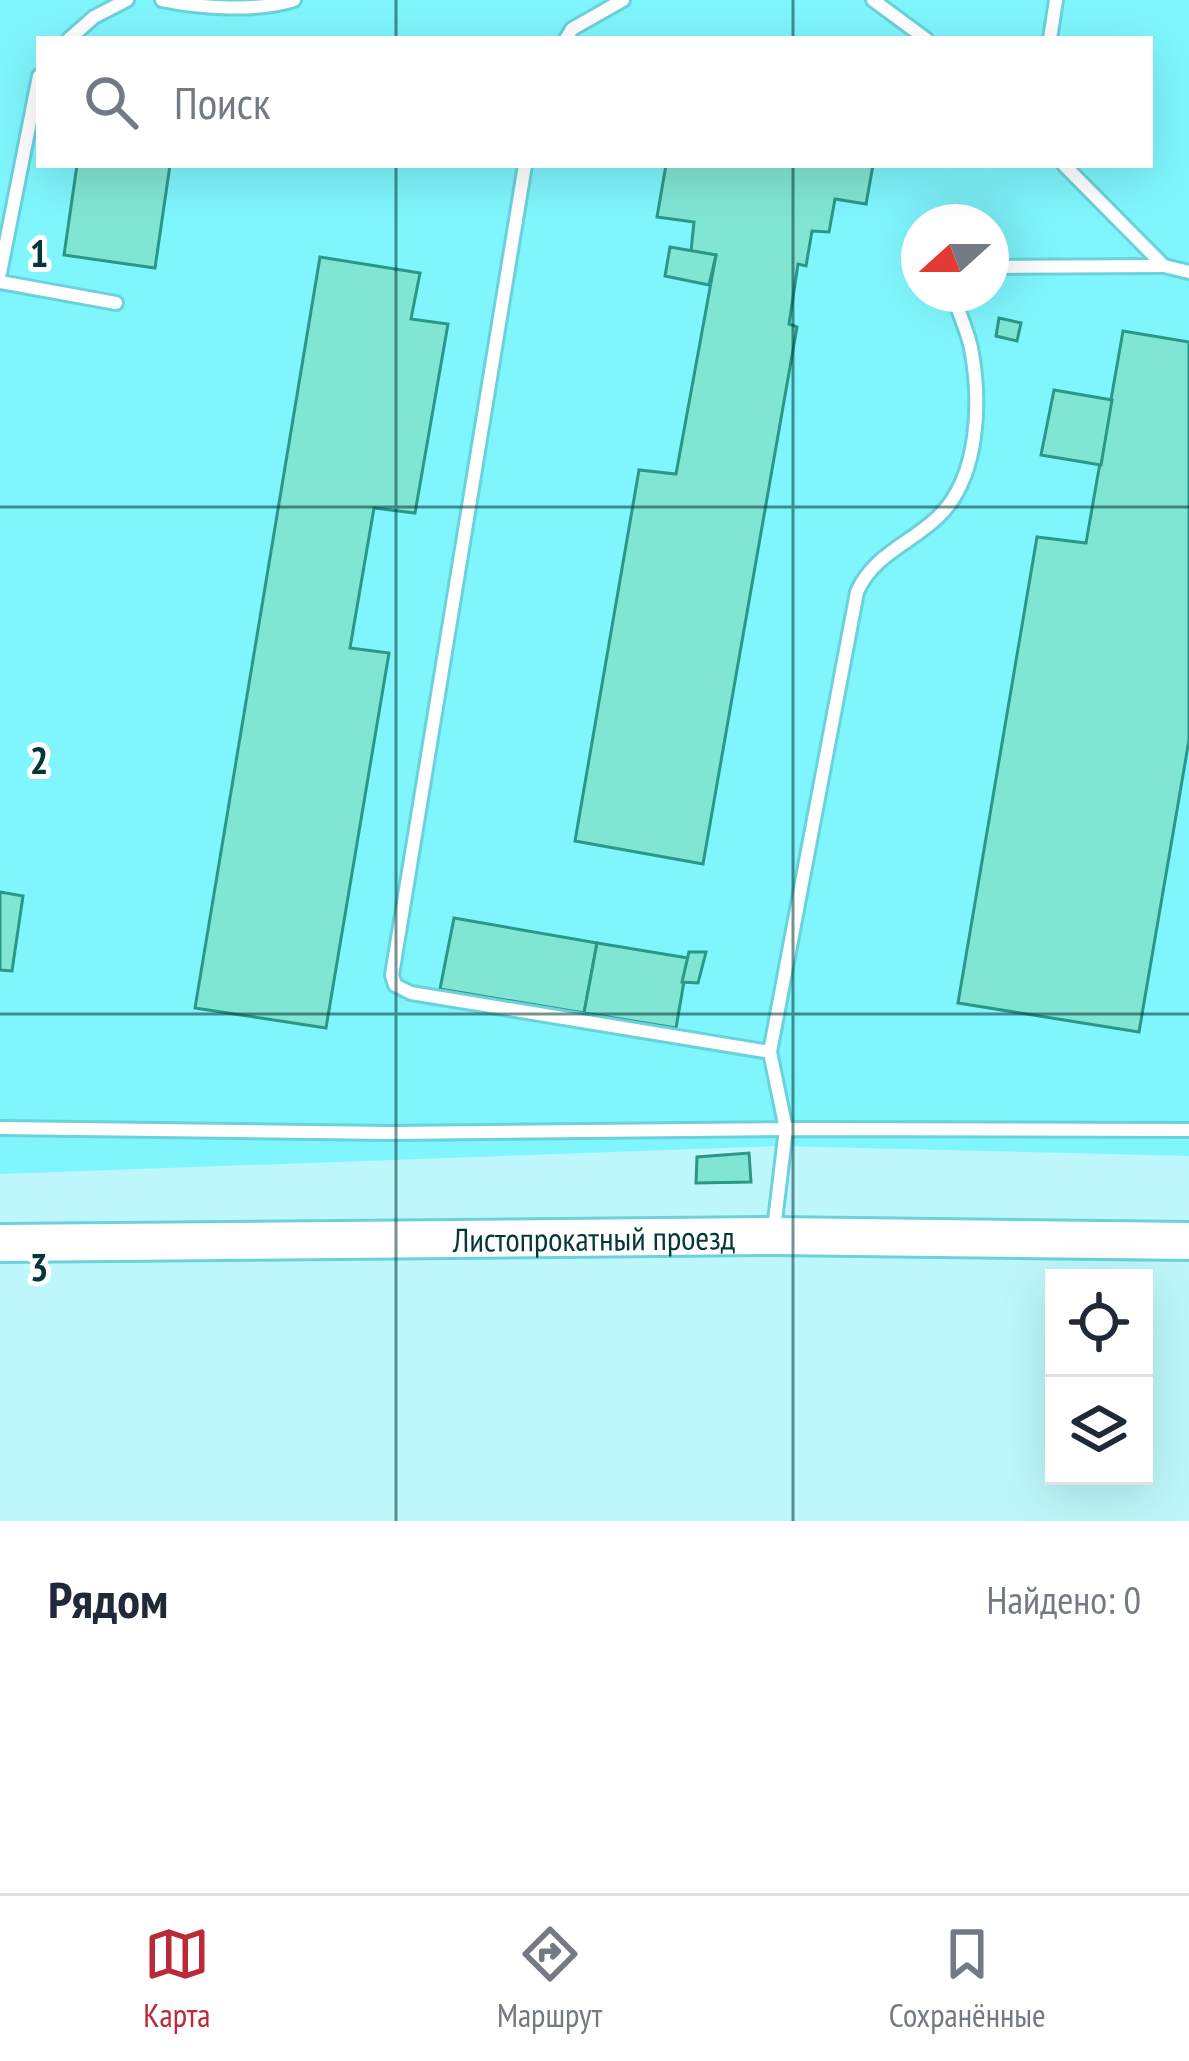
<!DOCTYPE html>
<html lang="ru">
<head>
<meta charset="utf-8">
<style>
	body { margin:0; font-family:"PT Sans Narrow",sans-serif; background:#f2f2f3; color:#1f2937 }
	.controls { position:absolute; right:36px; bottom:36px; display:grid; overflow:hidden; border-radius:0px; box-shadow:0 12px 48px #0002 }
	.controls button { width:108px; height:108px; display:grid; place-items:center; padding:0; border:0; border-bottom:3px solid #e0e1e3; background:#fff; color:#1f2937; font:60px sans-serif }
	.compass { position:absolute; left:901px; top:204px; width:108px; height:108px; border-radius:50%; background:#fff; box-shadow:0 12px 48px #0002; rotate:249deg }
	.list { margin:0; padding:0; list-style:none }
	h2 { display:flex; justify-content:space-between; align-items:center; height:156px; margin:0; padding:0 48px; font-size:51px }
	h2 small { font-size:39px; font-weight:400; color:#747a83 }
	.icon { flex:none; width:66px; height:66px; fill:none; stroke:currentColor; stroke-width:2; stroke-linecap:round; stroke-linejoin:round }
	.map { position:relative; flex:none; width:1189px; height:1521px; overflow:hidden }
	.search { position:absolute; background:#fff; box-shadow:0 12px 48px #0002; left:36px; right:36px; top:36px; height:132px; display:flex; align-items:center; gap:30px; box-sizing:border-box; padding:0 42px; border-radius:0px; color:#747a83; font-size:45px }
	.sheet { height:372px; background:#fff }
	nav { display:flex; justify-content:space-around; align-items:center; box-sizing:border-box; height:168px; border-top:3px solid #e0e1e3; background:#fff; font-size:33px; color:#747a83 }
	nav a { display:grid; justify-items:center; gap:6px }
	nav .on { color:#bb2a39 }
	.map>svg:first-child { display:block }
	.built { fill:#7ff5fd; fill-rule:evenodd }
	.building { fill:#81e5d3; stroke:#2b9787; stroke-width:3 }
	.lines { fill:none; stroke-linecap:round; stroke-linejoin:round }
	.lane-casing { stroke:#69d2da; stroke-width:18 }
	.secondary-casing { stroke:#69d2da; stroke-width:42 }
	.lane { stroke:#fff; stroke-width:12 }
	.secondary { stroke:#fff; stroke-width:36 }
	.grid { fill:none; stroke:#053639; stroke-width:3; stroke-opacity:0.55 }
	.labels { text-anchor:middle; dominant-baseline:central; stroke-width:10; stroke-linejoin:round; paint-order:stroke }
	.street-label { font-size:33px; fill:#053639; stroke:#fff }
	.grid-label { font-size:39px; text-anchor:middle; font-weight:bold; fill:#053639; stroke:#fff; stroke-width:10; stroke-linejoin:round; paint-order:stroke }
</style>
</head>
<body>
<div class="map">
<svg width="1189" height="1521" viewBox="0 0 1189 1521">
	<rect width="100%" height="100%" fill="#bdf7fb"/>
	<!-- built -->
	<path class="built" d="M 0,0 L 1189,0 L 1189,1156 L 780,1146 L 0,1174 ZM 39,39 L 1150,39 L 1150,165 L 39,165 ZM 919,222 L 991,222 L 991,294 L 919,294 Z"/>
	<!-- building -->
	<g class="building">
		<polygon points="77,165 170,165 155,268 64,255"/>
		<polygon points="666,165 873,165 866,204 835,199 829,232 812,231 806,266 798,264 789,324 797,327 703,864 575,841 639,470 676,474 716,255 691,251 694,222 657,217"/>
		<polygon points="670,247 716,255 709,285 665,276"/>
		<polygon points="320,257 420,273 411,319 448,324 415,513 374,508 350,648 389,653 326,1028 195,1008"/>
		<polygon points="999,318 1021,323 1017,341 996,336"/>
		<polygon points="1123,331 1189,342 1189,740 1139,1032 958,1003 1037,537 1086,543"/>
		<polygon points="1054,390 1112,400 1101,465 1041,455"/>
		<polygon points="0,892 23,896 12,971 0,970"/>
		<polygon points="454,918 597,943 584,1013 440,989"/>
		<polygon points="597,943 688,958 676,1028 584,1013"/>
		<polygon points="689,952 706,952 698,983 682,982"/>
		<polygon points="749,1153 751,1182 696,1183 697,1157"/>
	</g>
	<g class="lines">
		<defs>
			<g id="lane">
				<path d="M 162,0 C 201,8 257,12 294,0"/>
				<polyline points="873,0 926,39"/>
				<polyline points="69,39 94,17 127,0"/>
				<polyline points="566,39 572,29 623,0"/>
				<polyline points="1050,39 1056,0"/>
				<polyline points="1064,165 1164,266 1189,272"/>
				<polyline points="991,267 1164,266"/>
				<polyline points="0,273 39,76"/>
				<polyline points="0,282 116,303"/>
				<path d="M 770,1052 L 857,592 C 874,554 910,544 938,517 C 980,477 981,400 971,348 C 967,329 958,312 953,294"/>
				<polyline points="0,1128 390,1133 786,1129 770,1052 411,993 395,985 392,975 525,165"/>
				<polyline points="774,1229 786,1129 1189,1130"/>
			</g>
			<g id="secondary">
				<path id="s1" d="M 0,1243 L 774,1236 L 1189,1241"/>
			</g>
		</defs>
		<!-- lane casing -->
		<use href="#lane" class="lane-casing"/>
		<!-- secondary casing -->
		<use href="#secondary" class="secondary-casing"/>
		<!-- lane -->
		<use href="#lane" class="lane"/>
		<!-- secondary -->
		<use href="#secondary" class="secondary"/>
	</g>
	<!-- grid -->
	<path class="grid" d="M 396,0 L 396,39M 793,0 L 793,39M 396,165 L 396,1521M 793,165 L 793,1521M 0,507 L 1189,507M 0,1014 L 1189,1014"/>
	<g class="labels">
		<!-- street labels -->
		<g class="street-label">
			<text stroke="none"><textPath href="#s1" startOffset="594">Листопрокатный проезд</textPath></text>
		</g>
	</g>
	<g class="grid-label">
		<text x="39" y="267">1</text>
		<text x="39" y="774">2</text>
		<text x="39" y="1281">3</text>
	</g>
</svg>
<div class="controls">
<button><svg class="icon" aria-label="locate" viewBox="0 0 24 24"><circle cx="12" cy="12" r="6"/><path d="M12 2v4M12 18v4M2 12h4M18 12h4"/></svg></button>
<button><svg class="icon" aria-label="layers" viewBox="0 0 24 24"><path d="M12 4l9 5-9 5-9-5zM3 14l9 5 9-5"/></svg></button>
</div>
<svg class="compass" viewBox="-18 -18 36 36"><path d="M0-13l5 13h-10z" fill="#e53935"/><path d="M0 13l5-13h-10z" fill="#747a83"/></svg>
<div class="search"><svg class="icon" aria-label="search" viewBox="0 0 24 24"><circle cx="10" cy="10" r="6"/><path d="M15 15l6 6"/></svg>Поиск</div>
</div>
<section class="sheet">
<h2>Рядом<small>Найдено: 0</small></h2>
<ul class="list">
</ul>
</section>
<nav>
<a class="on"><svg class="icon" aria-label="map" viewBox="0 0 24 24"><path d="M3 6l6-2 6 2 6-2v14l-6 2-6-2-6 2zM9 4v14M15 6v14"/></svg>Карта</a>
<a><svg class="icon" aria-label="directions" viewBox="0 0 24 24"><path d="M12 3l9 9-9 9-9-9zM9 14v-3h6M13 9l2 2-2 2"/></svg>Маршрут</a>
<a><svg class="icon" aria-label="saved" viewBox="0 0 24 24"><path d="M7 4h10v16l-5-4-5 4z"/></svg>Сохранённые</a>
</nav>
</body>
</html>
